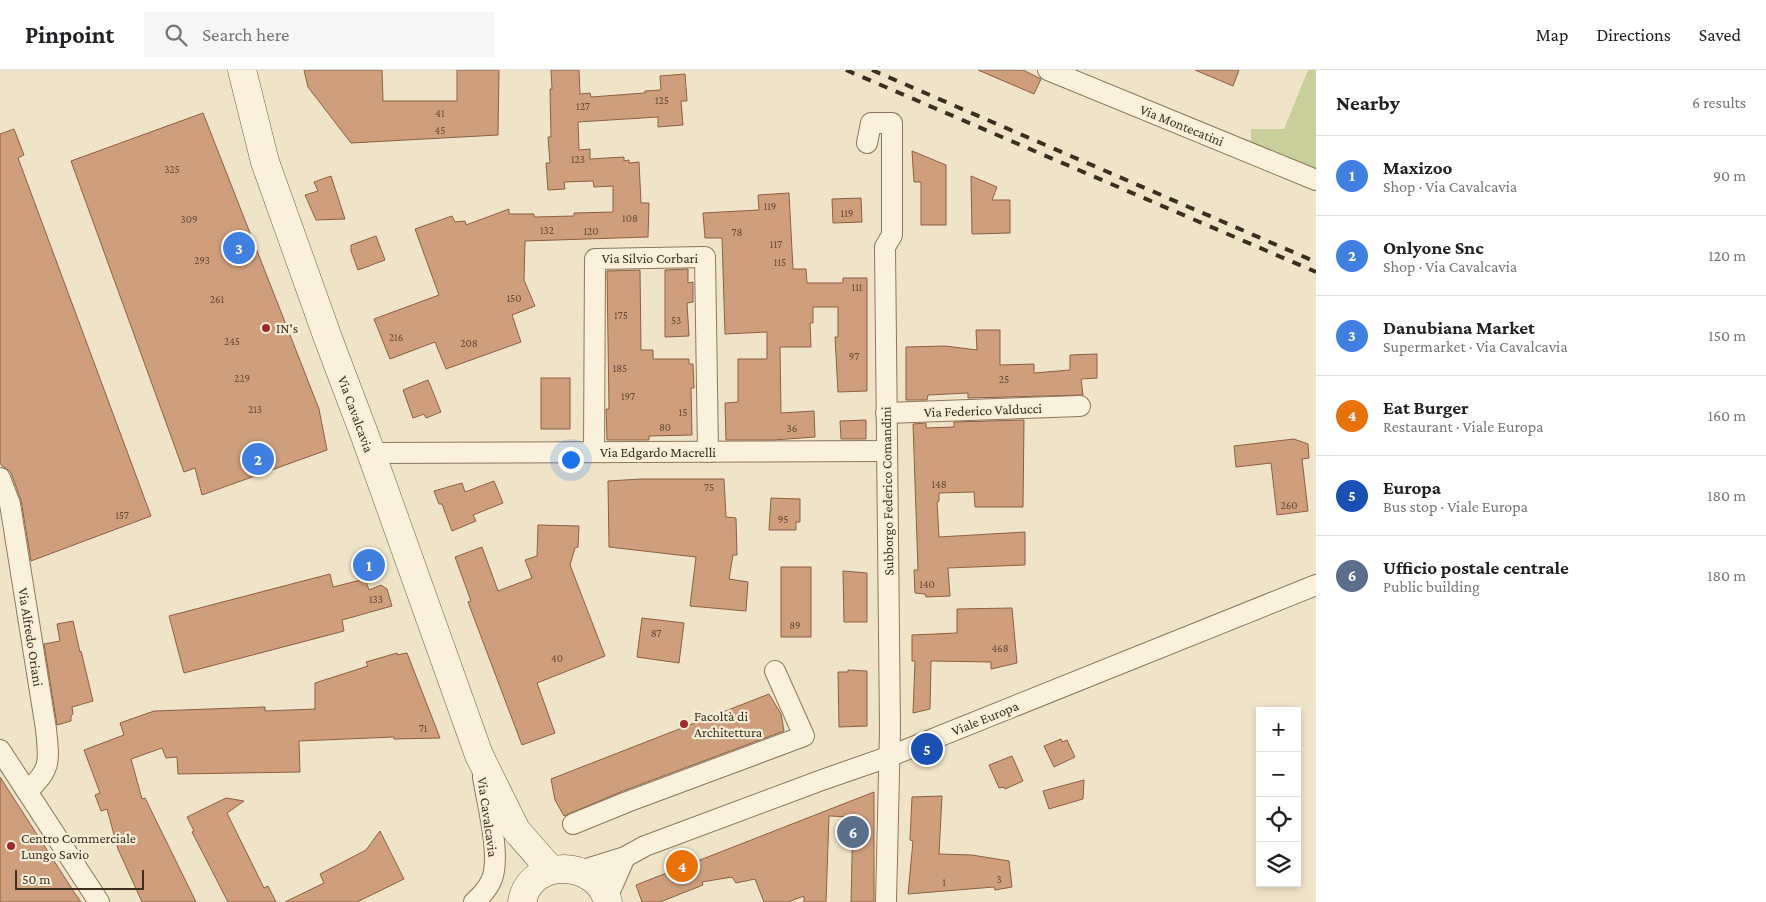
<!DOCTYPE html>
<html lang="en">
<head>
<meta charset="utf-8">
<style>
	body { margin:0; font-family:"Crimson Pro",serif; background:#f6f6f6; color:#202124 }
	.controls { position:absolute; right:15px; bottom:15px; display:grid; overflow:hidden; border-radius:0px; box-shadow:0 2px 8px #0003 }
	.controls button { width:45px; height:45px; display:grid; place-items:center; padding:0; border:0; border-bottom:1px solid #e0e0e0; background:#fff; color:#202124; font:25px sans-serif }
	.scale { position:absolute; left:15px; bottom:12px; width:129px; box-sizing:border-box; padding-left:5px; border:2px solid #3d2e20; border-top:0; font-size:14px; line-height:18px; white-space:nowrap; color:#3d2e20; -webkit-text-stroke:4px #f7eed8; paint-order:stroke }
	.you { position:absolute; left:570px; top:389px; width:18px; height:18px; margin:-12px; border:4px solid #fff; border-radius:50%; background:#1a73e8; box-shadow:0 0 0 8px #1a73e833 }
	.badge { display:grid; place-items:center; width:32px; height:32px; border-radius:50%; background:#db2777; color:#fff; font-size:16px; font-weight:700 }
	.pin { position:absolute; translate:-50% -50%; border:2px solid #fff; box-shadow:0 1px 5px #0006 }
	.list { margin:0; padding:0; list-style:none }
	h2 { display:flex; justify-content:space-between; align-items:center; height:65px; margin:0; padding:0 20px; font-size:21px }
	h2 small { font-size:16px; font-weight:400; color:#757577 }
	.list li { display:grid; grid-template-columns:32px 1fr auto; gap:15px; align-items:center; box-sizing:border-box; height:80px; padding:0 20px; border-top:1px solid #e0e0e0 }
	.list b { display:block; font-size:19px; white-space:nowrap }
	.list p { margin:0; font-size:16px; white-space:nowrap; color:#757577 }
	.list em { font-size:16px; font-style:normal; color:#757577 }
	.icon { flex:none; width:28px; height:28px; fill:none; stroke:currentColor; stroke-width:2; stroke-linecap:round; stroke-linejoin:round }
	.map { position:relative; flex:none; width:1316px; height:832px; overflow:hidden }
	header { display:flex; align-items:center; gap:30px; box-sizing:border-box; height:70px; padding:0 25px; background:#fff; border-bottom:1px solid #e0e0e0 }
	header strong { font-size:24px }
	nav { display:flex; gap:28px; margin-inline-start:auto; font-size:18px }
	.search { width:350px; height:45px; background:#f6f6f6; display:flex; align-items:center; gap:12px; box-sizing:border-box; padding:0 18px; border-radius:0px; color:#757577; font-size:19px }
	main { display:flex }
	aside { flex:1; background:#fff }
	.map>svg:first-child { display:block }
	.green { fill:#c9cf9b }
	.building { fill:#cf9f7d; stroke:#8d5f41 }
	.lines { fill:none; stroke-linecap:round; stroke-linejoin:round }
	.minor-casing { stroke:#8d765c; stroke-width:22 }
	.secondary-casing { stroke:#6f573f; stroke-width:29 }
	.minor { stroke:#faf1dc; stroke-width:20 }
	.secondary { stroke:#faf1dc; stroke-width:28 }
	.rail { stroke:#3d2e20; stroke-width:4; stroke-dasharray:9 9; stroke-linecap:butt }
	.poi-dot { fill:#9e2a2b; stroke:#f7eed8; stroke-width:2 }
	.labels { text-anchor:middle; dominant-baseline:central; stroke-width:4.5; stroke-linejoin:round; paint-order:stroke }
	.number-label { font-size:11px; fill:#624a37 }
	.street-label { font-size:14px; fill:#3d2e20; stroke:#f7eed8 }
	.poi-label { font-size:14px; fill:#3d2e20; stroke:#f7eed8; text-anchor:start }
</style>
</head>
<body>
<header>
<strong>Pinpoint</strong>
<div class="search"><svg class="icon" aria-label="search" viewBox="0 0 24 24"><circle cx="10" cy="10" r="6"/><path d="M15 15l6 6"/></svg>Search here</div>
<nav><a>Map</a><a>Directions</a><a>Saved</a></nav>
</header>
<main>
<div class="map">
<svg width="1316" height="832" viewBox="0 0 1316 832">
	<rect width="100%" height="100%" fill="#f0e4c8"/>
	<!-- green -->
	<polygon class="green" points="1308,0 1316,0 1316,101 1251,75 1251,59 1284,59"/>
	<!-- building -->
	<g class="building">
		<polygon points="304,0 382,0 383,31 457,31 457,0 499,0 498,65 351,73 308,17"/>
		<polygon points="551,0 579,0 580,24 590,23 591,27 645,23 645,21 661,20 660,6 685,4 687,31 681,31 683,55 658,57 658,47 578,52 579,80 590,79 590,89 624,87 624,91 629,90 629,93 639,92 641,133 649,133 648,167 525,171 524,210 535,236 512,245 521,272 446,299 435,272 390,289 374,249 439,225 415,159 452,146 455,152 465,151 466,155 509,139 509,144 534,144 534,147 574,146 574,143 613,142 613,116 594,117 593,111 564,112 565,119 548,120 546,93 550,93 548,67 551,67 550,19 552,19"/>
		<polygon points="978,0 1023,0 1041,9 1034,24"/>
		<polygon points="1195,0 1239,0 1233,16"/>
		<polygon points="203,43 319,339 327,380 202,425 195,398 184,402 71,91"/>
		<polygon points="14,59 24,85 18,88 151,446 31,491 21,430 11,403 7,399 2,396 0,393 0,64"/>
		<polygon points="912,81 946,95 946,155 921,155 921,112 914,112"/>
		<polygon points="331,106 345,149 316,150 305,125 318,121 314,112"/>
		<polygon points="971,106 997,117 992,130 1010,130 1010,163 972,164"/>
		<polygon points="789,123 793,199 806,199 807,213 843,213 843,208 867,208 867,321 838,322 835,267 838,267 838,237 813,237 813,253 810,253 811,277 780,277 781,343 814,341 815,367 773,370 726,370 725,333 738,332 738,289 767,289 767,262 725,264 722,168 705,168 703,143 759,140 758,125"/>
		<polygon points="861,128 862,152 833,153 832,129"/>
		<polygon points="376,166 385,190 358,200 351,181 351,175"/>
		<polygon points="688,199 688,213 693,212 693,232 687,233 689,266 665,267 665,200"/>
		<polygon points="640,200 641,280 653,280 653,289 689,289 689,294 693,294 694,318 691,318 692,365 649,366 649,370 607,370 606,339 609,339 607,201"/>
		<polygon points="976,260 1000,260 1000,295 1034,294 1034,303 1070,300 1070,285 1097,284 1097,308 1081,309 1083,325 968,328 968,323 928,325 927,330 906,330 906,277 945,276 977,280"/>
		<rect x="541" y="308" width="29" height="51"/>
		<polygon points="428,310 441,342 426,348 424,344 413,348 403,320"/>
		<polygon points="866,350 866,369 841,369 840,351"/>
		<polygon points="1024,350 1023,437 975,437 974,422 939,423 939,431 937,432 939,467 1025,462 1025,495 948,498 950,526 926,527 925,524 915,523 914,500 918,500 913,354 926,353 926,358 954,357 954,352"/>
		<polygon points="1294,369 1308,374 1309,388 1302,389 1308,441 1277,445 1271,393 1236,397 1234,376"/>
		<polygon points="641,409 724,409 726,447 736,448 737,485 733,485 729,509 748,512 746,541 690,536 696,487 609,477 608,411"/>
		<polygon points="494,411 503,433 473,445 476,451 452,461 442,434 439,434 434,421 462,413 465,422"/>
		<polygon points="771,428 800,429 800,452 796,452 796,460 769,460"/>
		<polygon points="538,455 579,456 578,477 575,478 570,495 605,586 537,613 555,663 522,675 468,532 471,531 455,487 482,477 498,521 532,508 525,490 537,486"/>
		<rect x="781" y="497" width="30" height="70"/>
		<polygon points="843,501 867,503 867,552 844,552"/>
		<polygon points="330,504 333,517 365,509 369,520 381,515 387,519 392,536 342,550 344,561 184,603 169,546"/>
		<polygon points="1012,538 1017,593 991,599 991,592 931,591 930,639 913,643 915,591 912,591 912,565 957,563 957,539"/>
		<polygon points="642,548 684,553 679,593 637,587"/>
		<polygon points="73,551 80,582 81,581 93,631 72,637 73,644 71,646 71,651 57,655 44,574 60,571 57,554"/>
		<polygon points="397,583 397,585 407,583 440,668 394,669 394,667 299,671 300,702 178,704 177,687 166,688 162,678 131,689 142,729 145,728 196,832 142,832 118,779 107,739 101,741 95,725 100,723 84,680 124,665 120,653 154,641 265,637 265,641 315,639 315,613 368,596 366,592"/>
		<polygon points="848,600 867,601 867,656 839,657 838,602 848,602"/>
		<polygon points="769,624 781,644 784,661 623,721 564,746 555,730 551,709"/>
		<polygon points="1061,669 1062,672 1067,670 1075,687 1054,697 1044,676"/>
		<polygon points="1012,686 1023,711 1005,719 1004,717 999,718 989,695"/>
		<polygon points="0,707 74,822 81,832 0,832"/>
		<polygon points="1084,710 1083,729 1049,739 1043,721"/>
		<polygon points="874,722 874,832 851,832 853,747 829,746 826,832 804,832 804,826 788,832 764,832 755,809 736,813 732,807 702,812 703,815 660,832 642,832 636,815"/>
		<polygon points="942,726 939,784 972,785 1009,791 1012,817 995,820 994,817 908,824 913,771 910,770 912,727"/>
		<polygon points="226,728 244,731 227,743 264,818 268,816 276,832 228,832 192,762 194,761 187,747"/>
		<polygon points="380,761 404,809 357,832 285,832 324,813 320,804 366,780"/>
	</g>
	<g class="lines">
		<defs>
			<g id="minor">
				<polyline points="1048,0 1316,110"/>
				<polyline points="867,73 871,53 892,53 892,165 885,177 890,660 886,832"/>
				<polyline points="886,343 1080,336"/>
				<polyline points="594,382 595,189 705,187 708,382"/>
				<polyline points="371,383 886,381"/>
				<path d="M 0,408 L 10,434 L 46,659 C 49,690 52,700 27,721"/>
				<polyline points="0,680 99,832"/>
				<polyline points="573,754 627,732 804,666 775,601"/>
				<polyline points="580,801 625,787 645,776 822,710 888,687 1316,515"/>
				<polyline points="607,828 625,787"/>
				<path d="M 474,832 C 481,826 487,820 491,811 C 502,789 487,733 483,707"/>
			</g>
			<g id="secondary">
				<polyline points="242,0 265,92 329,271 365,366 479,685 516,760 551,800"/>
				<path d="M 522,832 C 530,787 597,789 608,832"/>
			</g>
		</defs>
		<!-- minor casing -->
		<use href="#minor" class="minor-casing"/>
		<!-- secondary casing -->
		<use href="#secondary" class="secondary-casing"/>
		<!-- minor -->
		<use href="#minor" class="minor"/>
		<!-- secondary -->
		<use href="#secondary" class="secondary"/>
		<!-- rail -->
		<g class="rail">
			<polyline points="846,0 1316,202"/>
			<polyline points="872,0 1316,192"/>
		</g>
	</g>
	<!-- markers -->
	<g class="poi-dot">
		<circle cx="266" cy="258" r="5"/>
		<circle cx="684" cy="654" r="5"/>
		<circle cx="11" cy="776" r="5"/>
	</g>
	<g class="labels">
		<!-- number labels -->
		<g class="number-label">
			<text x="662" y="30">125</text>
			<text x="583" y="36">127</text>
			<text x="440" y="43">41</text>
			<text x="440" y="60">45</text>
			<text x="578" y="89">123</text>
			<text x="172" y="99">325</text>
			<text x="770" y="136">119</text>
			<text x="847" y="143">119</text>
			<text x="630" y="148">108</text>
			<text x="189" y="149">309</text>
			<text x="547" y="160">132</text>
			<text x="591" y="161">120</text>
			<text x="737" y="162">78</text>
			<text x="776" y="174">117</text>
			<text x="202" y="190">293</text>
			<text x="780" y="192">115</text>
			<text x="857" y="217">111</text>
			<text x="514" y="228">150</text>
			<text x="217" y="229">261</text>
			<text x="621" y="245">175</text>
			<text x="676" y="250">53</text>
			<text x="396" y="267">216</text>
			<text x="232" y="271">245</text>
			<text x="469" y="273">208</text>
			<text x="854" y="286">97</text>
			<text x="620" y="298">185</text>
			<text x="242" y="308">229</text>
			<text x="1004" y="309">25</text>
			<text x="628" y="326">197</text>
			<text x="255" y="339">213</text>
			<text x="683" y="342">15</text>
			<text x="665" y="357">80</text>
			<text x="792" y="358">36</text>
			<text x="939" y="414">148</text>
			<text x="709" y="417">75</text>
			<text x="1289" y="435">260</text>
			<text x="122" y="445">157</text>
			<text x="783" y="449">95</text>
			<text x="927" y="514">140</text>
			<text x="376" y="529">133</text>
			<text x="795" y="555">89</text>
			<text x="656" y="563">87</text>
			<text x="1000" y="578">468</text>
			<text x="557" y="588">40</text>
			<text x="423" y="658">71</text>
			<text x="999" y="809">3</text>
			<text x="944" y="812">1</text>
		</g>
		<!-- street labels -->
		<g class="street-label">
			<text transform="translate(1182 55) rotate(22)">Via Montecatini</text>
			<text x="650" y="188">Via Silvio Corbari</text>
			<text transform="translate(983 340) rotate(-2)">Via Federico Valducci</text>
			<text transform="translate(356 344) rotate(70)">Via Cavalcavia</text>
			<text x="658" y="382">Via Edgardo Macrelli</text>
			<text transform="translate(887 421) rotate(-91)">Subborgo Federico Comandini</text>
			<text transform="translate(31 567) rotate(81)">Via Alfredo Oriani</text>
			<text transform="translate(985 648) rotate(-22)">Viale Europa</text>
			<text transform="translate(488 747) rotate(82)">Via Cavalcavia</text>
		</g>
		<!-- poi labels -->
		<g class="poi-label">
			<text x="276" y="258">IN's</text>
			<text x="694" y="646">Facoltà di<tspan x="694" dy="16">Architettura</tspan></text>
			<text x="21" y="768">Centro Commerciale<tspan x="21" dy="16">Lungo Savio</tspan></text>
		</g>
	</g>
</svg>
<div class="controls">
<button>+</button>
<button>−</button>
<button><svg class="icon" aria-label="locate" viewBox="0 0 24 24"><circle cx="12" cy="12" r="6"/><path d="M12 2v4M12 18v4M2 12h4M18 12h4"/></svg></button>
<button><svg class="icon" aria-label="layers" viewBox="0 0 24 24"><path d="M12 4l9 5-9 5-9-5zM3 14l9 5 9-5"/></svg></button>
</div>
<div class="scale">50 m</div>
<div class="you"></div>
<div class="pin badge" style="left:369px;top:495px;background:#3f7fe0">1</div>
<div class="pin badge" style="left:258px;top:389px;background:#3f7fe0">2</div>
<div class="pin badge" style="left:239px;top:178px;background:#3f7fe0">3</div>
<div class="pin badge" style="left:682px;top:796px;background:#e8710a">4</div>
<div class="pin badge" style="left:927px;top:679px;background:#1a4fb4">5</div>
<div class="pin badge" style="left:853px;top:762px;background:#5c6f8a">6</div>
</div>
<aside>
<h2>Nearby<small>6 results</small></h2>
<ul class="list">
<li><span class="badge" style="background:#3f7fe0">1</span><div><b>Maxizoo</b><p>Shop · Via Cavalcavia</p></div><em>90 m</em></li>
<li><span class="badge" style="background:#3f7fe0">2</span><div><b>Onlyone Snc</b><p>Shop · Via Cavalcavia</p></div><em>120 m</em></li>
<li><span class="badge" style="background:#3f7fe0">3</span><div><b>Danubiana Market</b><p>Supermarket · Via Cavalcavia</p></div><em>150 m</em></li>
<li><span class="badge" style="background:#e8710a">4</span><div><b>Eat Burger</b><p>Restaurant · Viale Europa</p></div><em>160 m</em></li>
<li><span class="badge" style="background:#1a4fb4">5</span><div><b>Europa</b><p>Bus stop · Viale Europa</p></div><em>180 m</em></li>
<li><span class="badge" style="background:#5c6f8a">6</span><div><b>Ufficio postale centrale</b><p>Public building</p></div><em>180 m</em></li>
</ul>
</aside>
</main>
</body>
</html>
